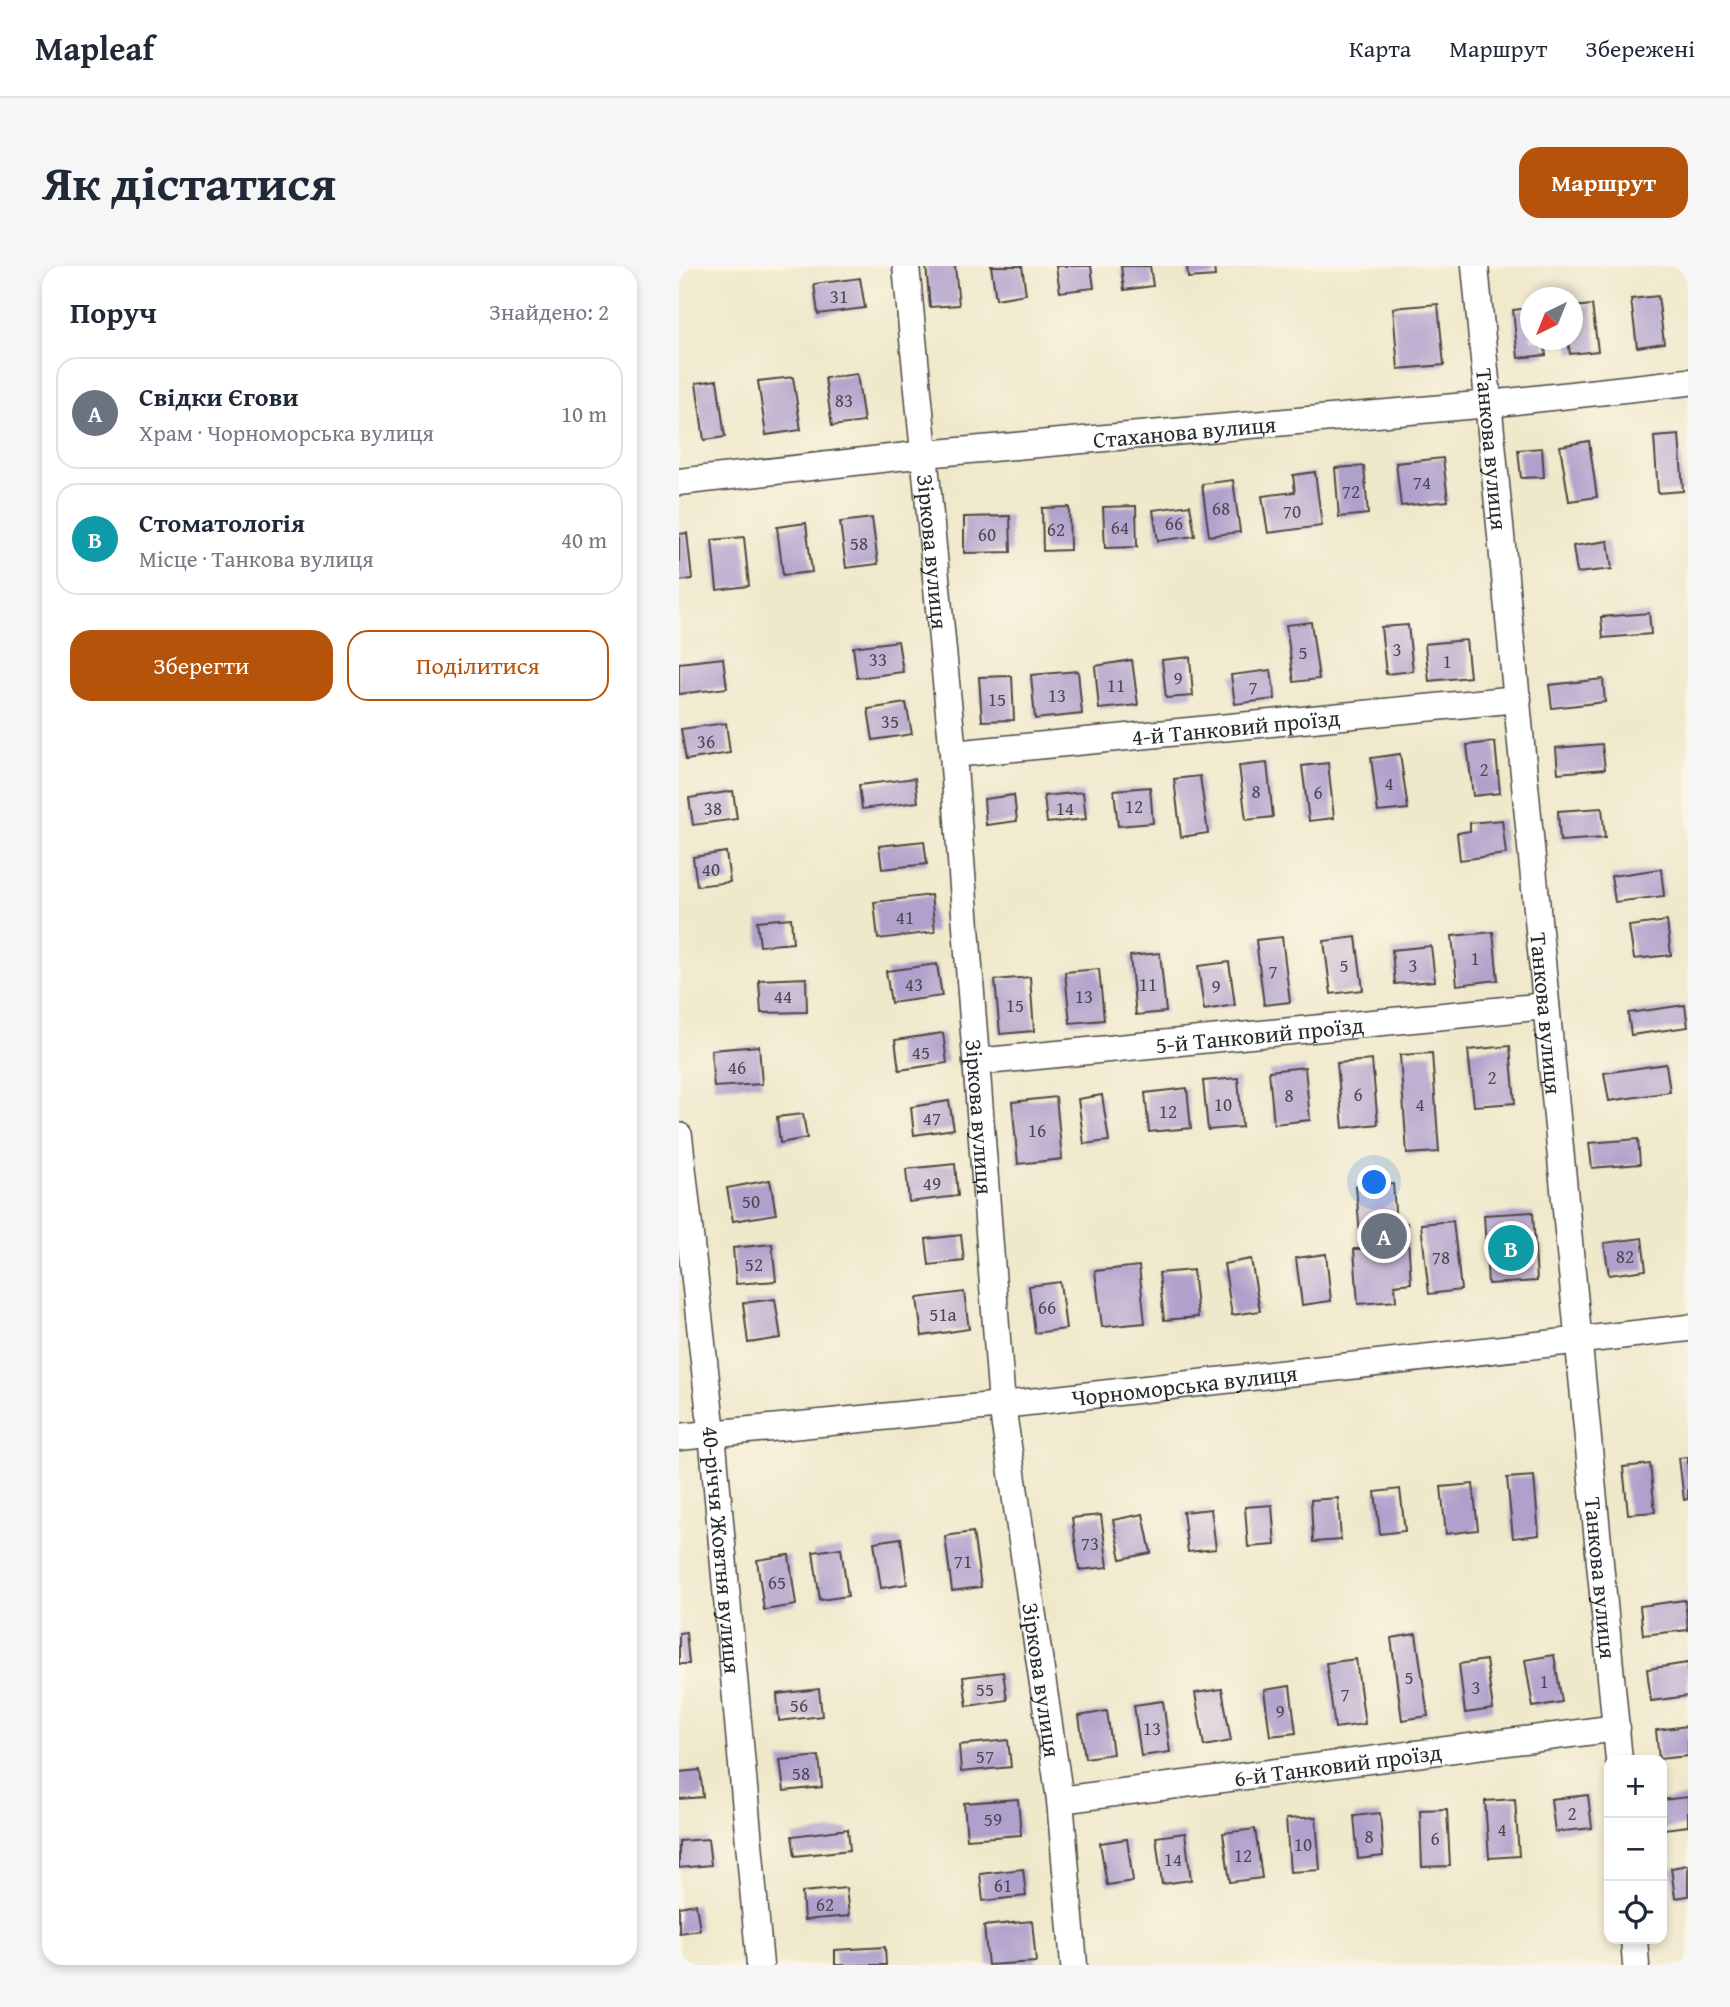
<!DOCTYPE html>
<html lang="uk">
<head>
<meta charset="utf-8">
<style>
	body { margin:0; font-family:"Gentium Book Plus",serif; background:#f6f6f7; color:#1f2937 }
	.controls { position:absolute; right:21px; bottom:21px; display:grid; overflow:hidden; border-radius:14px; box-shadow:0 4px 10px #0003 }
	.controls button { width:63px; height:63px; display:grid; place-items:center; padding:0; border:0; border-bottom:2px solid #e0e1e3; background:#fff; color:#1f2937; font:35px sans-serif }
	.compass { position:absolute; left:841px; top:21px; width:63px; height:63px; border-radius:50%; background:#fff; box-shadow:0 4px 10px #0003; rotate:223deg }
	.you { position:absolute; left:696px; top:917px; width:24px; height:24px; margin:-18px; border:5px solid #fff; border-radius:50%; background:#1a73e8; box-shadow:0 0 0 10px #1a73e833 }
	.badge { display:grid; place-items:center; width:46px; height:46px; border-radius:50%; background:#b45309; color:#fff; font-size:23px; font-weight:700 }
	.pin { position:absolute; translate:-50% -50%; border:4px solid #fff; box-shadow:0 2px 7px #0006 }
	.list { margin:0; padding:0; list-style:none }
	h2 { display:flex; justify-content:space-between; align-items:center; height:91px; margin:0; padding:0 28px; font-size:30px }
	h2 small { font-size:23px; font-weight:400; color:#747a83 }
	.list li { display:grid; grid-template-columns:46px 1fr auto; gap:21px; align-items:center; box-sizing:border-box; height:112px; margin:0 14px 14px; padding:0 14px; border:2px solid #e0e1e3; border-radius:21px }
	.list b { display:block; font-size:26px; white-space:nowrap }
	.list p { margin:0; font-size:23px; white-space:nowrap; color:#747a83 }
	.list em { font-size:23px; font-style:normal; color:#747a83 }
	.actions { display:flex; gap:14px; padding:21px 28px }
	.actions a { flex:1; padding:16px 0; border:2px solid #b45309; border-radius:21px; text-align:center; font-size:24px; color:#b45309 }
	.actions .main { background:#b45309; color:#fff }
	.icon { flex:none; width:38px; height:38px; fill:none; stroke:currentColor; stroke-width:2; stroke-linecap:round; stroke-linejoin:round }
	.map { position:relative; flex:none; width:1009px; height:1699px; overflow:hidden; border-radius:21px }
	header { display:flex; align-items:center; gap:42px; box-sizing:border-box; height:98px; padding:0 35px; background:#fff; border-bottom:2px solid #e0e1e3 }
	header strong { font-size:33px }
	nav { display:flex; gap:38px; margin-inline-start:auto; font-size:24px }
	.intro { display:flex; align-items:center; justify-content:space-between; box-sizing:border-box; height:168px; padding:0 42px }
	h1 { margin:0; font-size:49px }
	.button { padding:18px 32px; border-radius:21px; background:#b45309; color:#fff; font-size:24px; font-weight:700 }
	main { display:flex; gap:42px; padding:0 42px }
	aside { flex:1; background:#fff; border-radius:21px; box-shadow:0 4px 10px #0003 }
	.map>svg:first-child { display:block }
	.building { fill:#b0a1cc }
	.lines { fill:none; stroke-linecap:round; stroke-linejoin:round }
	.street-casing { stroke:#484743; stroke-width:29 }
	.street { stroke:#fff; stroke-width:26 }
	.labels { text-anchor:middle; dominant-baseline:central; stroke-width:6; stroke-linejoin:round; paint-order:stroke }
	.number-label { font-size:19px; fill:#4c4853 }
	.street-label { font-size:23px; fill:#2b2b2b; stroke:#fcf5e5 }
</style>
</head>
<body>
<header>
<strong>Mapleaf</strong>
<nav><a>Карта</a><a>Маршрут</a><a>Збережені</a></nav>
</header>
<div class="intro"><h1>Як дістатися</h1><a class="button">Маршрут</a></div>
<main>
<aside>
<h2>Поруч<small>Знайдено: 2</small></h2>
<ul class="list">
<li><span class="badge" style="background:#6b7280">A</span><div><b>Свідки Єгови</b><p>Храм · Чорноморська вулиця</p></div><em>10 m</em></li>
<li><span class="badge" style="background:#0f9aa8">B</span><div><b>Стоматологія</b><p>Місце · Танкова вулиця</p></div><em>40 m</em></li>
</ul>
<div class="actions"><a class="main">Зберегти</a><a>Поділитися</a></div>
</aside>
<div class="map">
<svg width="1009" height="1699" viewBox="0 0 1009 1699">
	<rect width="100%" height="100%" fill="#fcf5e5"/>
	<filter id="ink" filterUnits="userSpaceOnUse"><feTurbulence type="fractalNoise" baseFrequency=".0143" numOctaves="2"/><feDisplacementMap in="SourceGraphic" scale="14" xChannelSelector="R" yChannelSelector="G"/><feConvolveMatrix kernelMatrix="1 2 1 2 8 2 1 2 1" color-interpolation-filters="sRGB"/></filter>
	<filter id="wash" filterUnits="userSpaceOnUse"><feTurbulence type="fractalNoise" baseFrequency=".00686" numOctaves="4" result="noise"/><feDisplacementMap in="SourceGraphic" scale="28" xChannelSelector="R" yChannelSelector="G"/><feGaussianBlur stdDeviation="1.57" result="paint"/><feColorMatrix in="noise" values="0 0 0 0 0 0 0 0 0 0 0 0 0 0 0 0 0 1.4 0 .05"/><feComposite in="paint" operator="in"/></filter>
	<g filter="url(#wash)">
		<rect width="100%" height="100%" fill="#efe8cb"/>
		<g id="blocks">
			<!-- building -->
			<g class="building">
				<polygon points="247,0 276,0 280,39 251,41"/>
				<polygon points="312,0 343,0 347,28 317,33"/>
				<polygon points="377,0 412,0 415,22 381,26"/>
				<polygon points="442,0 471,0 474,20 445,24"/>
				<polygon points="508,0 535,0 536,10 509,12"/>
				<polygon points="181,12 186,42 139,48 135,18"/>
				<polygon points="979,30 985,77 958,81 952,33"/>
				<polygon points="759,38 765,99 719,103 714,42"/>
				<polygon points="913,39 919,85 891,88 889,74 894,74 894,41"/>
				<polygon points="852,42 852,74 865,74 867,89 839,92 834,44"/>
				<polygon points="178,108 185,156 153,160 146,112"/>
				<polygon points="114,111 122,164 87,169 79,115"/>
				<polygon points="38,114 46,171 25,174 17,117"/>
				<polygon points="1000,169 1004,225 979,227 975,171"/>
				<polygon points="910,175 918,231 890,235 881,180"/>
				<polygon points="863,182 865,211 842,212 839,184"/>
				<polygon points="764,192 769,235 722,240 717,197"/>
				<polygon points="685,200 689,248 660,251 656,202"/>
				<polygon points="636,206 643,260 589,267 583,230 616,226 614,209"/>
				<polygon points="554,214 561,266 530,270 523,218"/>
				<polygon points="511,239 516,270 479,275 474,244"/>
				<polygon points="457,240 458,281 426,282 424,241"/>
				<polygon points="390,241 391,284 364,285 363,242"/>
				<polygon points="331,250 332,286 285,287 285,251"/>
				<polygon points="193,252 199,298 167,302 161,256"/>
				<polygon points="127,257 133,306 104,309 98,261"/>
				<polygon points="8,267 13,313 0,315 0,268"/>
				<polygon points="65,271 70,320 38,324 33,274"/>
				<polygon points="929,275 933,303 898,307 894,280"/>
				<polygon points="970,347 972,368 924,372 922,351"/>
				<polygon points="632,356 640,413 615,416 607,359"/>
				<polygon points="729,359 734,405 707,408 702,361"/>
				<polygon points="787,374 791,411 750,415 746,378"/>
				<polygon points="219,375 224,406 178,412 174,381"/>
				<polygon points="511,391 514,430 487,432 483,394"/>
				<polygon points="44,392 48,422 0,428 0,397"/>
				<polygon points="453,394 459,439 420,443 416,400"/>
				<polygon points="592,404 596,433 556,438 552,409"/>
				<polygon points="399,405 403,448 356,453 352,409"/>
				<polygon points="333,410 335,454 303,455 300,411"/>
				<polygon points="924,413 926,436 873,442 870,419"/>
				<polygon points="227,437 233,468 194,474 189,443"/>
				<polygon points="47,457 51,487 7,494 2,463"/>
				<polygon points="816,476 821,527 794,530 788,479"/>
				<polygon points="923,478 926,503 879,507 877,482"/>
				<polygon points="721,488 729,543 699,546 692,492"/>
				<polygon points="588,497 594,551 567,554 560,500"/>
				<polygon points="649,497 655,552 630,555 623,500"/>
				<polygon points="521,510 529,567 502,571 495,513"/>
				<polygon points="236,512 239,536 183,543 180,519"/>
				<polygon points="471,521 474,557 439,560 435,524"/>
				<polygon points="54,525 58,553 14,559 10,532"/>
				<polygon points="404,526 407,553 368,557 365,530"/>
				<polygon points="335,529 338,555 307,559 305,533"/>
				<polygon points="923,542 926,572 881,575 879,545"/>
				<polygon points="823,554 827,588 781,594 778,567 791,565 791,557"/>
				<polygon points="245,575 248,598 203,603 200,580"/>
				<polygon points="47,586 51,616 18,620 14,591"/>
				<polygon points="982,603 985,630 936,636 932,610"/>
				<polygon points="252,629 256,666 199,673 195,636"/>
				<polygon points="112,652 114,677 81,680 78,655"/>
				<polygon points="988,655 992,689 955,693 950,660"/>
				<polygon points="814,666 819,714 778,719 773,670"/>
				<polygon points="603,671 611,736 585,739 577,674"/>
				<polygon points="677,671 684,724 652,728 645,675"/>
				<polygon points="752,680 756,715 716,718 713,684"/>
				<polygon points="481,687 487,746 457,749 451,690"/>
				<polygon points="550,696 556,739 525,744 519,700"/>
				<polygon points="258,698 263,730 212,737 207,705"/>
				<polygon points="420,703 425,754 391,757 386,706"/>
				<polygon points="351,711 355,765 321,768 316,714"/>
				<polygon points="127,712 128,746 82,747 80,714"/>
				<polygon points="1006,739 1009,761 952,769 949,747"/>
				<polygon points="264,767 268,797 220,804 216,774"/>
				<polygon points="80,780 83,818 35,821 32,784"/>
				<polygon points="831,780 836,837 795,840 789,784"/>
				<polygon points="753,787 760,886 728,888 721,789"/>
				<polygon points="693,794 699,858 664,862 658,797"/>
				<polygon points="987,798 991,826 930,835 925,807"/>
				<polygon points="626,801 631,854 595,858 590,805"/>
				<polygon points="559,812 563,861 529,864 524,815"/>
				<polygon points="508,822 512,862 470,866 466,827"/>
				<polygon points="423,829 430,875 405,878 399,833"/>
				<polygon points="377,831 383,893 339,898 333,836"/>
				<polygon points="270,835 275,863 235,869 232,841"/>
				<polygon points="124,848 128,872 101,877 98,851"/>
				<polygon points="959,873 961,898 913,902 910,877"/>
				<polygon points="276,898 279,930 230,936 227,903"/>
				<polygon points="91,914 97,948 54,955 48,922"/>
				<polygon points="714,918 717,958 728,957 732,1017 716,1019 717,1035 679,1038 675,983 682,983 677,920"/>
				<polygon points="854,946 858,1015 809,1018 805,949"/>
				<polygon points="774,955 782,1024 750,1028 742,958"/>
				<polygon points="282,969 285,995 250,999 247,973"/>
				<polygon points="963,972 967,1004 930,1009 925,977"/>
				<polygon points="93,978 97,1015 57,1018 54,982"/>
				<polygon points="647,988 652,1035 623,1039 617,992"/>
				<polygon points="572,993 581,1045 553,1049 545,998"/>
				<polygon points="460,1000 466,1057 423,1061 416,1005"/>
				<polygon points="514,1004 519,1051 485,1054 480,1007"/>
				<polygon points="381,1016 387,1063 356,1067 350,1020"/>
				<polygon points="285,1026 290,1063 243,1070 238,1032"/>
				<polygon points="96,1033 102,1072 69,1077 64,1037"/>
				<polygon points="1009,1191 1009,1233 1005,1234 1000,1192"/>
				<polygon points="971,1198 976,1246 949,1248 944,1201"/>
				<polygon points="855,1210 860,1269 834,1272 828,1212"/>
				<polygon points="794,1218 799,1264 767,1268 762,1221"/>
				<polygon points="721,1223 726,1265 701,1268 696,1226"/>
				<polygon points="659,1232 662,1274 634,1276 632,1234"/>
				<polygon points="593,1239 596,1279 569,1281 566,1241"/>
				<polygon points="532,1243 537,1283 509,1286 504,1246"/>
				<polygon points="464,1248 472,1287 442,1293 434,1254"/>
				<polygon points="422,1249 429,1301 400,1304 393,1252"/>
				<polygon points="294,1266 302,1321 273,1325 266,1270"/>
				<polygon points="222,1272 228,1318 202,1322 195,1276"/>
				<polygon points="162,1282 169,1330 141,1334 134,1286"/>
				<polygon points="110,1289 117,1339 85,1344 78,1294"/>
				<polygon points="1006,1334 1009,1364 964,1369 961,1340"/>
				<polygon points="7,1366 10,1398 0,1398 0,1367"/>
				<polygon points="737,1368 749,1450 723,1454 712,1372"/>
				<polygon points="875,1389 883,1436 854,1441 846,1394"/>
				<polygon points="677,1393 686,1458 656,1462 647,1397"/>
				<polygon points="807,1394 814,1443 786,1447 780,1398"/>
				<polygon points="1009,1397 1009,1430 972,1435 968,1403"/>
				<polygon points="324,1406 328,1434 288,1440 284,1411"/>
				<polygon points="611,1420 617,1467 591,1470 585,1424"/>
				<polygon points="140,1423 143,1450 100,1455 98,1428"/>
				<polygon points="543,1423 552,1475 525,1480 516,1427"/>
				<polygon points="484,1435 491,1486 462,1490 455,1439"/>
				<polygon points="428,1445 434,1488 406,1492 400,1450"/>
				<polygon points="1009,1460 1009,1490 980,1493 977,1464"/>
				<polygon points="329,1474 332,1501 282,1506 280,1479"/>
				<polygon points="140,1490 143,1521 105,1525 101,1494"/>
				<polygon points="21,1504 24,1531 0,1533 0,1506"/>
				<polygon points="909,1529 913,1562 876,1566 872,1533"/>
				<polygon points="1009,1531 1009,1560 985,1563 983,1534"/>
				<polygon points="339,1533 342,1569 288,1573 285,1537"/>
				<polygon points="836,1533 840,1590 810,1592 806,1535"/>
				<polygon points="768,1543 771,1600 743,1601 741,1544"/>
				<polygon points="701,1547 704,1590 679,1593 675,1550"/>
				<polygon points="637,1551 641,1604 611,1606 607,1553"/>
				<polygon points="169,1563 171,1584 116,1590 113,1570"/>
				<polygon points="576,1563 583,1612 551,1616 544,1567"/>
				<polygon points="506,1567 512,1614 483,1618 477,1571"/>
				<polygon points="29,1573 32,1599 0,1602 0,1575"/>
				<polygon points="448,1573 454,1615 428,1619 421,1577"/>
				<polygon points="1009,1599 1009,1630 996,1632 992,1602"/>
				<polygon points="344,1603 347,1630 304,1635 301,1608"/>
				<polygon points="167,1622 170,1650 125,1654 123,1626"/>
				<polygon points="17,1638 21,1664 0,1667 0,1641"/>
				<polygon points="353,1655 357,1696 309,1699 305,1660"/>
				<polygon points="206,1681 207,1699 156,1699 156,1684"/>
			</g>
		</g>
	</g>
	<g filter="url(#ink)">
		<use href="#blocks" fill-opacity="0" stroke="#484743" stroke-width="2"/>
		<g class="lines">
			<defs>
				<g id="street">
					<path id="s1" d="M 227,0 L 274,488 L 323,1139 L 381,1534 L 395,1699"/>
					<path id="s2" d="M 796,0 L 940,1494"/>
					<path id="s3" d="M 0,216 L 246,188 L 810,138 L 1009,116"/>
					<path id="s4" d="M 274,488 L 839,433"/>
					<path id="s5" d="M 297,796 L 867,740"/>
					<path id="s6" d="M 0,870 L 33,1167 L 81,1699"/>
					<path id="s7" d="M 0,1171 L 323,1139 L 1009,1062"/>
					<path id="s8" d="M 381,1534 L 938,1462"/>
					<polyline points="955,1673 957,1699"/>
				</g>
			</defs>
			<!-- street casing -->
			<use href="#street" class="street-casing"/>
			<!-- street -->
			<use href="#street" class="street"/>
		</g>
	</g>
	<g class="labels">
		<!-- number labels -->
		<g class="number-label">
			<text x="160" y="30">31</text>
			<text x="165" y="134">83</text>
			<text x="743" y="216">74</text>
			<text x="672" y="225">72</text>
			<text x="542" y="242">68</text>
			<text x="613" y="245">70</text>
			<text x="495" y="257">66</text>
			<text x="441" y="261">64</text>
			<text x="377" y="263">62</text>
			<text x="308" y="268">60</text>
			<text x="180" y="277">58</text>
			<text x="718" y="383">3</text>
			<text x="624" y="386">5</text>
			<text x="199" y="393">33</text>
			<text x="768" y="395">1</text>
			<text x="499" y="412">9</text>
			<text x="437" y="419">11</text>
			<text x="574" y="421">7</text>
			<text x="378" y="429">13</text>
			<text x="318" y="433">15</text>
			<text x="211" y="455">35</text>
			<text x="27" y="475">36</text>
			<text x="805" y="503">2</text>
			<text x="710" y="517">4</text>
			<text x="577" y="525">8</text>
			<text x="639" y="526">6</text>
			<text x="455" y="540">12</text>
			<text x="34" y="542">38</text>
			<text x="386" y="542">14</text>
			<text x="32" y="603">40</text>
			<text x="226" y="651">41</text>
			<text x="796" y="692">1</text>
			<text x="665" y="699">5</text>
			<text x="734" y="699">3</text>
			<text x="594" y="705">7</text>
			<text x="235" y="718">43</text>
			<text x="469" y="718">11</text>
			<text x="537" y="720">9</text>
			<text x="104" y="730">44</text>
			<text x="405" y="730">13</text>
			<text x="336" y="739">15</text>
			<text x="242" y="786">45</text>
			<text x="58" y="801">46</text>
			<text x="813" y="811">2</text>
			<text x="679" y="828">6</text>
			<text x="610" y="829">8</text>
			<text x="544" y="838">10</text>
			<text x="741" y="838">4</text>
			<text x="489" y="845">12</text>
			<text x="253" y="852">47</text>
			<text x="358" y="864">16</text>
			<text x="253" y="917">49</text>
			<text x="72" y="935">50</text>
			<text x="946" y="990">82</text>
			<text x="762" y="991">78</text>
			<text x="75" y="998">52</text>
			<text x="368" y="1041">66</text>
			<text x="264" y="1048">51а</text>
			<text x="411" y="1277">73</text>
			<text x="284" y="1295">71</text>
			<text x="98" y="1316">65</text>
			<text x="730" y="1411">5</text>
			<text x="865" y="1415">1</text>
			<text x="797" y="1421">3</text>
			<text x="306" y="1423">55</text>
			<text x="666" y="1428">7</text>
			<text x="120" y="1439">56</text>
			<text x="601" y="1445">9</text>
			<text x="473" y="1462">13</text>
			<text x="306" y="1490">57</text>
			<text x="122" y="1507">58</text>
			<text x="893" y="1547">2</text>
			<text x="314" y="1553">59</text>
			<text x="823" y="1563">4</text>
			<text x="690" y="1570">8</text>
			<text x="756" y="1572">6</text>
			<text x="624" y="1578">10</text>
			<text x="564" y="1589">12</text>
			<text x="494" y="1593">14</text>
			<text x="324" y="1619">61</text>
			<text x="146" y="1638">62</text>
		</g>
		<!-- street labels -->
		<g class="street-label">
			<text stroke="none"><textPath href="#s3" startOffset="508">Стаханова вулиця</textPath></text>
			<text stroke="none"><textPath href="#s2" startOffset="184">Танкова вулиця</textPath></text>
			<text stroke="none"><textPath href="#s1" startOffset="287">Зіркова вулиця</textPath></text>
			<text stroke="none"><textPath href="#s4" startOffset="284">4-й Танковий проїзд</textPath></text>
			<text stroke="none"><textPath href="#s2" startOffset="751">Танкова вулиця</textPath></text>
			<text stroke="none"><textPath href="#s5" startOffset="285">5-й Танковий проїзд</textPath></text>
			<text stroke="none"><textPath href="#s1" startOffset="854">Зіркова вулиця</textPath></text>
			<text stroke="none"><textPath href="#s7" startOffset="508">Чорноморська вулиця</textPath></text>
			<text stroke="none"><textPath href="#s6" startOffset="416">40-річчя Жовтня вулиця</textPath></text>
			<text stroke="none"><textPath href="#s2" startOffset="1318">Танкова вулиця</textPath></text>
			<text stroke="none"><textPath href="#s1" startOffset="1421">Зіркова вулиця</textPath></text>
			<text stroke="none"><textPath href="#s8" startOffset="280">6-й Танковий проїзд</textPath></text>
		</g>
	</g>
</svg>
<div class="controls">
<button>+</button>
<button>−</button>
<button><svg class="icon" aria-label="locate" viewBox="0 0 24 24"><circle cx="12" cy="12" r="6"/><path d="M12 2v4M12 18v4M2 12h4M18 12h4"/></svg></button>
</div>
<svg class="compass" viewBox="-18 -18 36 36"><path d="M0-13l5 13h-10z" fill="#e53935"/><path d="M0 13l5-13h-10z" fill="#747a83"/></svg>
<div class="you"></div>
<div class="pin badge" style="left:705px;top:970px;background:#6b7280">A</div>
<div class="pin badge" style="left:832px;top:982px;background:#0f9aa8">B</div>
</div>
</main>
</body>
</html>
